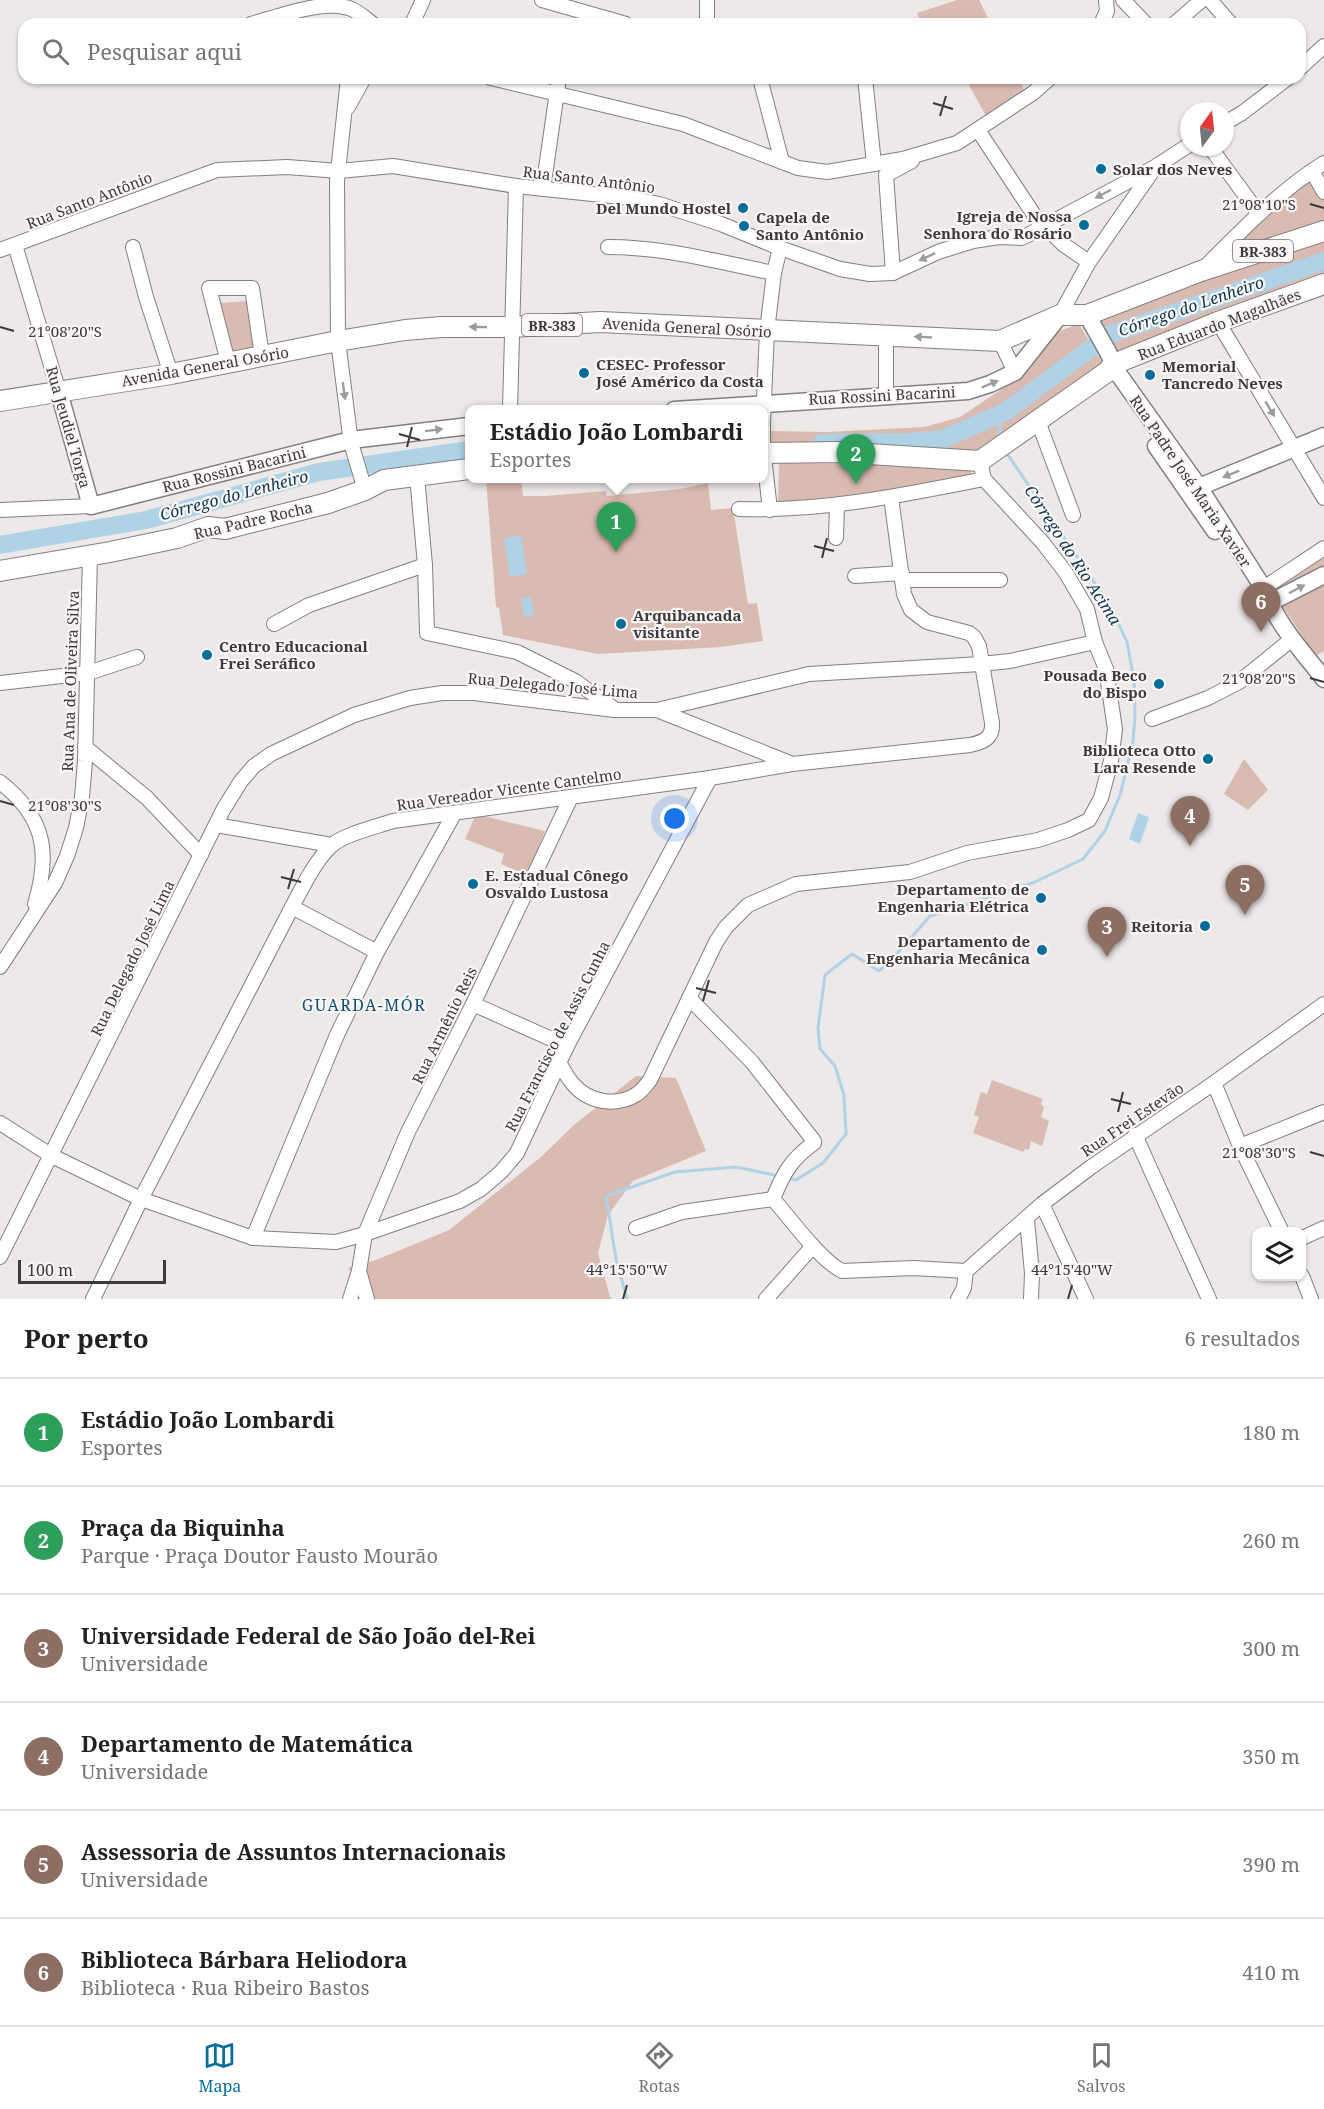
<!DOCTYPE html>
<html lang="pt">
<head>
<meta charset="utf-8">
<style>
	body { margin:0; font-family:"Noto Serif",serif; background:#f2f2f2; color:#202124 }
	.controls { position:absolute; right:18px; bottom:18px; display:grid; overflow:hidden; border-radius:12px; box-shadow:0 2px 4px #0004 }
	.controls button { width:54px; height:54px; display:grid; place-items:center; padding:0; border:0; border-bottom:2px solid #e0e0e0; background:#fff; color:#202124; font:30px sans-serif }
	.compass { position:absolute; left:1180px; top:102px; width:54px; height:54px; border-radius:50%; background:#fff; box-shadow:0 2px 4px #0004; rotate:15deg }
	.scale { position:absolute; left:18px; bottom:15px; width:148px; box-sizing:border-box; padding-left:6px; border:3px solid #3b3939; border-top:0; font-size:16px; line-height:21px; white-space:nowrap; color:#3b3939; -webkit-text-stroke:4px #faf6f5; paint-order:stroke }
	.you { position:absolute; left:675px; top:819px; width:21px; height:21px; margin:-15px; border:4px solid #fff; border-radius:50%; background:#1a73e8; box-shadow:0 0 0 9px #1a73e833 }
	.badge { display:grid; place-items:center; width:39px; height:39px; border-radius:50%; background:#026d9a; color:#fff; font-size:20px; font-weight:700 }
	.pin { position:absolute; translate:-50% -50px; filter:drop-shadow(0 2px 3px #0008) }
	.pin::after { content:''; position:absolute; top:32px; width:21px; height:18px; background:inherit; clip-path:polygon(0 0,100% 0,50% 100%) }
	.popup { position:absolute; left:465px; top:405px; width:303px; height:78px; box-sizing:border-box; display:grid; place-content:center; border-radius:12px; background:#fff; filter:drop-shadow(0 2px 4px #0005); font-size:20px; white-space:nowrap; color:#757577 }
	.popup b { font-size:22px; color:#202124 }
	.popup::after { content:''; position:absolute; left:50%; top:100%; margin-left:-12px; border:12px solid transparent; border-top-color:#fff }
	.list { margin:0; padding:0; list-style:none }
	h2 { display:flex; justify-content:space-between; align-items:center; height:78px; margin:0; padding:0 24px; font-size:26px }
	h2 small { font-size:20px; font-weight:400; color:#757577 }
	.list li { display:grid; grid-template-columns:39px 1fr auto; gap:18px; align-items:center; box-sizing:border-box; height:108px; padding:0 24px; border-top:2px solid #e0e0e0 }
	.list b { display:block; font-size:22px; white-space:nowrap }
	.list p { margin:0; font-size:20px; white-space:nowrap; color:#757577 }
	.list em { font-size:20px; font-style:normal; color:#757577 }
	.icon { flex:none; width:33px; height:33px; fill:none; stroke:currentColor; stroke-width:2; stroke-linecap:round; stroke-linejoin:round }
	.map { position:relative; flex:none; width:1324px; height:1299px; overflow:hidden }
	.search { position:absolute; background:#fff; box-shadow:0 2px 4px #0004; left:18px; right:18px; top:18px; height:66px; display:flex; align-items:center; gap:15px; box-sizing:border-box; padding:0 21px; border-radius:18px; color:#757577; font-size:22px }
	.sheet { height:726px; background:#fff }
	nav { display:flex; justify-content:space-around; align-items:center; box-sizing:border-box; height:84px; border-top:2px solid #e0e0e0; background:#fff; font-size:16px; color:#757577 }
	nav a { display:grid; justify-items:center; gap:3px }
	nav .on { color:#026d9a }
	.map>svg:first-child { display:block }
	.green { fill:#dabbb1 }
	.water { fill:#b0d2e7 }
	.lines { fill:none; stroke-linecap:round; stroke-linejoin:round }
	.stream { stroke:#b0d2e7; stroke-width:3 }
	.river { stroke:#b0d2e7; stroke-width:18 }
	.minor-casing { stroke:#837f7e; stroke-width:16 }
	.major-casing { stroke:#837f7e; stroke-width:19 }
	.highway-casing { stroke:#837f7e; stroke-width:22 }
	.minor { stroke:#fff; stroke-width:14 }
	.major { stroke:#fff; stroke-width:16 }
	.highway { stroke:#fff; stroke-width:20 }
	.oneway { fill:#9d9c9c }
	.ticks { fill:none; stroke:#3b3939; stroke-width:2 }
	.poi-dot { fill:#026d9a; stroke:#faf6f5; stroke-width:2 }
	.labels { text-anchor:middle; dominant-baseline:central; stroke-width:4.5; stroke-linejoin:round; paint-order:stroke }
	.shield { fill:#faf6f5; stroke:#747271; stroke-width:1.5 }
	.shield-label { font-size:14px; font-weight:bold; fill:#3b3939 }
	.poi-label { font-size:15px; font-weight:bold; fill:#3b3939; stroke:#faf6f5; text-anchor:start }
	.street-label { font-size:15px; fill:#3b3939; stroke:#faf6f5 }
	.water-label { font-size:16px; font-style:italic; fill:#09364d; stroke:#faf6f5 }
	.neighbourhood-label { font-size:16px; letter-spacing:1.5px; fill:#0e4f6e; stroke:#faf6f5 }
	.ticks-label { font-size:15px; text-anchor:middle; fill:#3b3939; stroke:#faf6f5; stroke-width:4.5; stroke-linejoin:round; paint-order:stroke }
</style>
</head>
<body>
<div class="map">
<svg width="1324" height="1299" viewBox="0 0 1324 1299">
	<rect width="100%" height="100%" fill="#ede9e8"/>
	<!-- green -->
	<g class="green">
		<polygon points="957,0 979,0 991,24 921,24 917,13"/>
		<polygon points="965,78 1018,78 1024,90 986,116"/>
		<polygon points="1311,174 1324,197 1324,225 1213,263"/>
		<polygon points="1324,236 1324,283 1116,356 1092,318"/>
		<polygon points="247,301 255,349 230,354 219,303"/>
		<polygon points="1079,324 1103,363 981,449 970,451 770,451 769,431 827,432 925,427 960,417 999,391 1051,334"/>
		<polygon points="779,463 964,464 970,468 972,476 900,489 778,503"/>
		<polygon points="486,479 521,479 523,496 545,496 606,491 607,496 680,489 708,483 711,510 733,508 748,604 757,603 763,641 721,647 598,654 503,635 499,608 496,607"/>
		<polygon points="1324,552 1324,572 1276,595 1273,589"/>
		<polygon points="1324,581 1324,651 1316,656 1281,604"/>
		<polygon points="1244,759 1268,790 1248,810 1224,794"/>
		<polygon points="476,814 545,831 527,875 501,864 504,854 465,839"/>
		<polygon points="636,1076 676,1078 706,1151 633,1181 608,1215 598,1253 610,1297 613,1299 372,1299 348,1268 376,1260 449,1230 541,1157 574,1125"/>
		<polygon points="992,1080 1043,1099 1041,1104 1044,1107 1041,1117 1049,1121 1042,1146 1031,1141 1029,1150 1025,1149 1023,1152 973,1133 979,1117 974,1115 981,1092 987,1094"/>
	</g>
	<!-- water -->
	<g class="water">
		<polygon points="521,535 527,574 510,577 504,538"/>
		<polygon points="531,597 534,615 524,616 521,598"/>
		<polygon points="1138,813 1149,817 1140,844 1129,839"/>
	</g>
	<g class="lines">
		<!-- stream -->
		<g class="stream">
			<polyline points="999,438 1000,424 1005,412"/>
			<polyline points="786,1178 796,1180 823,1163 846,1134 844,1095 835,1066 820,1049 818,1028 825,975 852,954 879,971 894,957 930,916 1035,882 1083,859 1105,831 1120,795 1133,742 1135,716 1134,680 1127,642 1111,607 1006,452"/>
			<polyline points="627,1299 616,1259 606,1196 675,1172 736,1167 779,1176"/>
		</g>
		<!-- river -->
		<g class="river">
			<polyline points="822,443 910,442 943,439 1005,412 1109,335 1324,261"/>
			<polyline points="0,545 146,520 319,472 469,450"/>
		</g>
		<defs>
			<g id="minor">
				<polyline points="542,0 626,24"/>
				<polyline points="1123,0 1146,24"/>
				<polyline points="1210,0 1231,24"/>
				<path d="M 251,24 C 280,16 320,0 349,8 C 358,11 366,19 373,24"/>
				<polyline points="412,24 423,0"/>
				<polyline points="707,24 707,0"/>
				<polyline points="1101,24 1107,11 1106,0"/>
				<polyline points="1174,24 1202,0"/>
				<polyline points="1300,68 1324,46"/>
				<polyline points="348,78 337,181 338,341 351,443 365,490"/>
				<polyline points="491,78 683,124 798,168 827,172 903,159 957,143 1033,93 1050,78"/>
				<polyline points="760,78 782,162"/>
				<polyline points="865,78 874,164"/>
				<polyline points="348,107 364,78"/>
				<polyline points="1225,123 1242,113 1288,78"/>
				<polyline points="978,130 1042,227 1047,228 1064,245 1089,262"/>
				<polyline points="1210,147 1259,214"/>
				<polyline points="1312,171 1324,192"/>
				<polyline points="543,189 559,78"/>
				<polyline points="15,245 59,392"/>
				<polyline points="133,247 146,297 171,374"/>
				<path d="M 608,247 C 665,247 718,262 774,273"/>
				<polyline points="0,250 217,170 287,167 339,171 393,166 516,186 631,198 659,204 721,224 780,248 840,269 870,274 893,273 938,252 973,241 999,237 1021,238 1028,235 1155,167 1189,145"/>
				<path d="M 1204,268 C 1241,231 1279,191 1324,163"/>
				<polyline points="893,273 886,175 912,161"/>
				<polyline points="1060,315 1089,262 1154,169"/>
				<polyline points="1218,322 1324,498"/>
				<polyline points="1000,341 1015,372"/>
				<polyline points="228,362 209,288 252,288 262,356"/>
				<polyline points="886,395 886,334"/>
				<polyline points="510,410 516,186"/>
				<polyline points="1038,421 1073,515"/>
				<polyline points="417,476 425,565 427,633 517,652 575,681 613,708"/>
				<path d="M 739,509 C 822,512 903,495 984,479"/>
				<polyline points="0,510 91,506"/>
				<polyline points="770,510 763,448 763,422 767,331 774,273 780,248"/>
				<polyline points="836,538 837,506"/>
				<polyline points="855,576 902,573"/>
				<polyline points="902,580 1000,580"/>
				<polyline points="1256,593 1324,548"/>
				<polyline points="274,624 309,605 425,565"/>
				<polyline points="0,683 88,673 137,657"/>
				<polyline points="657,710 790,763"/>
				<polyline points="1152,719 1208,698 1239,682 1292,639"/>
				<polyline points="85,747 147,798 201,855"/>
				<path d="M 0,782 C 44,816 51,852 35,904"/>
				<polyline points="216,825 332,845"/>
				<polyline points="292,907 377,952"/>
				<polyline points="0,967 55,883 67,856 76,828 82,797 85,761 90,556"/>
				<path d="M 689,998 L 752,1062 L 814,1141 L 814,1143 C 791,1159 783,1174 773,1199"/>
				<polyline points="473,1004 567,1046"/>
				<path d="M 560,1064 C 564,1071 568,1079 573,1084 C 589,1103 617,1107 637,1094 C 642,1091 646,1085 650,1080 L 716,942 L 726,927 L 748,905 L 796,884 L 910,872 L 967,853 L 1038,840 L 1068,830 L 1089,820 L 1101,798 L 1111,761 L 1115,729 L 1106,669 L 1095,642 L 1087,609 L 1066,573 L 1043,543 L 984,479 L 980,461"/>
				<polyline points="1214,1083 1240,1146 1282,1232"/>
				<polyline points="0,1123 52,1156 141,1199 253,1238 336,1242 365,1234 460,1201 481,1189 501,1172 517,1153 567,1046 710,778"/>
				<polyline points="1135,1135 1209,1299"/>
				<polyline points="1240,1146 1324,1112"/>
				<polyline points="1042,1204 1086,1299"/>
				<polyline points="1027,1220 1032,1273 1031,1299"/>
				<path d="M 636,1228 L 682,1212 L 773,1199 C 791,1219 819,1259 842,1271 L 913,1268 L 966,1271"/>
				<polyline points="253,1238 337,1035 377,952 454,814"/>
				<polyline points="1302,1238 1324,1228"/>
				<polyline points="0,1257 223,810 241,781 254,766 271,754 354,715 410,698 442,693 474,693 614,710 657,710 809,674 981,664 1010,661 1095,642"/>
				<polyline points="359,1271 367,1299"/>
				<polyline points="966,1271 1042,1204 1091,1167 1214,1083 1324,1004"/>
				<polyline points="1302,1276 1311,1299"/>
				<path d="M 93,1299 L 141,1199 L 292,907 C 302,888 315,861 331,846 C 344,834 376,827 393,821 L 710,778 L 792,764 L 970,745 C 984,742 993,738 992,723 L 979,646 L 974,637 L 969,633 L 927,622 L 911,610 L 904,594 L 891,497"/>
				<polyline points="350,1299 359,1271 365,1234 408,1132 473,1004 571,797"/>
				<polyline points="766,1299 813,1246"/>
				<polyline points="958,1299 964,1288 966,1271"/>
			</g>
			<g id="major">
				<path d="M 1087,315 L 1108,352 L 1117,372 L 1199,487 L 1264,589 C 1276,623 1302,651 1324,679"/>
				<polyline points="59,392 91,506 351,440 469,426"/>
				<polyline points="674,410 968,391 990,384 1015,372 1060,315"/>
				<polyline points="1156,446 1215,531"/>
				<polyline points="1189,492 1199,487 1324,436"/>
				<polyline points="1269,603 1324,575"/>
			</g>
			<g id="highway">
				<polyline points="0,401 171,374 338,341 405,330 442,327 511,327 600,322 1000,341 1060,315 1087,315 1201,271 1324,231"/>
				<polyline points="763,453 837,452 980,461 1107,372 1114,364 1218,322 1324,284"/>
				<polyline points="0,571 110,552 177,538 208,527 225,529 328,503 365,490 384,480 469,469"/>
			</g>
		</defs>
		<!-- minor casing -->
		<use href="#minor" class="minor-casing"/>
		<!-- major casing -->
		<use href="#major" class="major-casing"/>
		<!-- highway casing -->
		<use href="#highway" class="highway-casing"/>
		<!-- minor -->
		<use href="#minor" class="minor"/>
		<!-- major -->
		<use href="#major" class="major"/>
		<!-- highway -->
		<use href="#highway" class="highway"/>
	</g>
	<!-- one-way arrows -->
	<defs><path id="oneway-solid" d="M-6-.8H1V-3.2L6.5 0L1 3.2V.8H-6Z" transform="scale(1.5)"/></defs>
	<g class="oneway">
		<use href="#oneway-solid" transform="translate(1103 194) rotate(152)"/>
		<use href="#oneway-solid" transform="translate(927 257) rotate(155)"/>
		<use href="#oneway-solid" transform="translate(478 327) rotate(-179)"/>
		<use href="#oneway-solid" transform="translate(923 337) rotate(-177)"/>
		<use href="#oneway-solid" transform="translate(990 384) rotate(-23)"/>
		<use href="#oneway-solid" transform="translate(344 391) rotate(82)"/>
		<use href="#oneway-solid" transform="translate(1270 409) rotate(59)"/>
		<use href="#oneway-solid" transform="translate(434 430) rotate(-7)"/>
		<use href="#oneway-solid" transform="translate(1231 474) rotate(158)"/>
		<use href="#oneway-solid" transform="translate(1297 589) rotate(-28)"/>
	</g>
	<!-- ticks -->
	<path class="ticks" d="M 933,103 L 953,109M 940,116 L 946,96M 1310,204 L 1324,208M 0,327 L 14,331M 399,434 L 420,440M 407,447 L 412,427M 814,546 L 834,551M 822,558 L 827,538M 1310,678 L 1324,682M 0,801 L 14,805M 281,877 L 301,882M 288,889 L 294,869M 696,988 L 716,993M 703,1001 L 709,980M 1111,1099 L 1131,1104M 1118,1112 L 1123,1092M 1310,1152 L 1324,1156M 623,1299 L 627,1285M 1068,1299 L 1072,1285"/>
	<!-- markers -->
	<g class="poi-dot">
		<circle cx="1101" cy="169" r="6"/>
		<circle cx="743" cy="208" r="6"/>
		<circle cx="1084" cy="225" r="6"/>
		<circle cx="744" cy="226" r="6"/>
		<circle cx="584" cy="373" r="6"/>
		<circle cx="1150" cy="375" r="6"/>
		<circle cx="621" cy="624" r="6"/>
		<circle cx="207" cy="655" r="6"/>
		<circle cx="1159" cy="684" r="6"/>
		<circle cx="1208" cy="759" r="6"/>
		<circle cx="473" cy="884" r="6"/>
		<circle cx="1041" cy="898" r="6"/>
		<circle cx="1205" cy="926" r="6"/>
		<circle cx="1042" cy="950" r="6"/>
	</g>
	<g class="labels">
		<!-- shield labels -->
		<g class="shield">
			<rect x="1233" y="240" width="60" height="22" rx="4.5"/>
			<rect x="522" y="314" width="60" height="22" rx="4.5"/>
		</g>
		<g class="shield-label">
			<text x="1263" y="251">BR-383</text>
			<text x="552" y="325">BR-383</text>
		</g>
		<!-- poi labels -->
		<g class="poi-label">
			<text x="1113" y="169">Solar dos Neves</text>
			<text x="731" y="208" text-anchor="end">Del Mundo Hostel</text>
			<text x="1072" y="216" text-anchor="end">Igreja de Nossa<tspan x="1072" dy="17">Senhora do Rosário</tspan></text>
			<text x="756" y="217">Capela de<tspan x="756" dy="17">Santo Antônio</tspan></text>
			<text x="596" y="364">CESEC- Professor<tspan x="596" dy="17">José Américo da Costa</tspan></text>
			<text x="1162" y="366">Memorial<tspan x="1162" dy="17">Tancredo Neves</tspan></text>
			<text x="633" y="615">Arquibancada<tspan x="633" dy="17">visitante</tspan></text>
			<text x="219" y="646">Centro Educacional<tspan x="219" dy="17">Frei Seráfico</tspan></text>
			<text x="1147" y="675" text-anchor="end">Pousada Beco<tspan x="1147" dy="17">do Bispo</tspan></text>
			<text x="1196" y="750" text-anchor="end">Biblioteca Otto<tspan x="1196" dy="17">Lara Resende</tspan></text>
			<text x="485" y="875">E. Estadual Cônego<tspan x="485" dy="17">Osvaldo Lustosa</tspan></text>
			<text x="1029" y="889" text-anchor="end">Departamento de<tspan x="1029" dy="17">Engenharia Elétrica</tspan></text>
			<text x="1193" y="926" text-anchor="end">Reitoria</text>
			<text x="1030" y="941" text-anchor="end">Departamento de<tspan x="1030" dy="17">Engenharia Mecânica</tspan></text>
		</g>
		<!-- street labels -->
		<g class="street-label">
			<text transform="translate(589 179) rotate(7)">Rua Santo Antônio</text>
			<text transform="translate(89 200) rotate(-21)">Rua Santo Antônio</text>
			<text transform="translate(1219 324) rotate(-21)">Rua Eduardo Magalhães</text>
			<text transform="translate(687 327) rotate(3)">Avenida General Osório</text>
			<text transform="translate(205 366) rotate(-10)">Avenida General Osório</text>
			<text transform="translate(882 395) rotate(-3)">Rua Rossini Bacarini</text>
			<text transform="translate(69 427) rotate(74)">Rua Jeudiel Torga</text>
			<text transform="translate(234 469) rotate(-14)">Rua Rossini Bacarini</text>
			<text transform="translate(1191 481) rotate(56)">Rua Padre José Maria Xavier</text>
			<text transform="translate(253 520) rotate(-13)">Rua Padre Rocha</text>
			<text transform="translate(70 681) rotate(-88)">Rua Ana de Oliveira Silva</text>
			<text transform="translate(553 685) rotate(5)">Rua Delegado José Lima</text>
			<text transform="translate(509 789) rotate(-8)">Rua Vereador Vicente Cantelmo</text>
			<text transform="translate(132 958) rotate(-64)">Rua Delegado José Lima</text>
			<text transform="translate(444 1025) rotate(-64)">Rua Armênio Reis</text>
			<text transform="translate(557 1036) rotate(-63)">Rua Francisco de Assis Cunha</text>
			<text transform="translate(1132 1119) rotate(-34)">Rua Frei Estevão</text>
		</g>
		<!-- water labels -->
		<g class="water-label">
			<text transform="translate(1191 306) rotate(-19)">Córrego do Lenheiro</text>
			<text transform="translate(234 495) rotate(-15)">Córrego do Lenheiro</text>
			<text transform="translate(1073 555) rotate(57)">Córrego do Rio Acima</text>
		</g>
		<!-- neighbourhood labels -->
		<g class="neighbourhood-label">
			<text x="364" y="1005">GUARDA-MÓR</text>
		</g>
	</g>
	<g class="ticks-label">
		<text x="1259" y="210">21°08'10"S</text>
		<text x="65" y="337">21°08'20"S</text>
		<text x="1259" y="684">21°08'20"S</text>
		<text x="65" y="811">21°08'30"S</text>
		<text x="1259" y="1158">21°08'30"S</text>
		<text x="627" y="1275">44°15'50"W</text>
		<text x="1072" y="1275">44°15'40"W</text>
	</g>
</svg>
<div class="controls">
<button><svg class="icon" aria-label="layers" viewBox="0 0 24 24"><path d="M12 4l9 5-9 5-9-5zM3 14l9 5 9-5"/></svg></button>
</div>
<svg class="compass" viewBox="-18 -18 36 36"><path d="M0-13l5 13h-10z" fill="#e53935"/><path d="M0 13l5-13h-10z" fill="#757577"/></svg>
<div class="scale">100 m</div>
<div class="you"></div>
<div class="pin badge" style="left:616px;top:552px;background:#2e9e5b">1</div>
<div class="popup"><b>Estádio João Lombardi</b>Esportes</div>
<div class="pin badge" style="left:856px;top:484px;background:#2e9e5b">2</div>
<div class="pin badge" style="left:1107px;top:957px;background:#8d6e63">3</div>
<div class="pin badge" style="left:1190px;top:846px;background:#8d6e63">4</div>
<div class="pin badge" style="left:1245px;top:915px;background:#8d6e63">5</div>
<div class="pin badge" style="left:1261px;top:632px;background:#8d6e63">6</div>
<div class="search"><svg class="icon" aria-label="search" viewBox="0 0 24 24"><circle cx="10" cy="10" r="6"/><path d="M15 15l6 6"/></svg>Pesquisar aqui</div>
</div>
<section class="sheet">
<h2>Por perto<small>6 resultados</small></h2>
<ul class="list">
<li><span class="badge" style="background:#2e9e5b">1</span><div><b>Estádio João Lombardi</b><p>Esportes</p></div><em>180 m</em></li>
<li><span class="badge" style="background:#2e9e5b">2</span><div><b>Praça da Biquinha</b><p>Parque · Praça Doutor Fausto Mourão</p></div><em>260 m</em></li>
<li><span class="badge" style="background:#8d6e63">3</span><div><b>Universidade Federal de São João del-Rei</b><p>Universidade</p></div><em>300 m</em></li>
<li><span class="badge" style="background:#8d6e63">4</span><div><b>Departamento de Matemática</b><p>Universidade</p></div><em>350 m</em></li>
<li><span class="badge" style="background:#8d6e63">5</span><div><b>Assessoria de Assuntos Internacionais</b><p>Universidade</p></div><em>390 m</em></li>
<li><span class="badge" style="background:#8d6e63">6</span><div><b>Biblioteca Bárbara Heliodora</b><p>Biblioteca · Rua Ribeiro Bastos</p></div><em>410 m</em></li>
</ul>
</section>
<nav>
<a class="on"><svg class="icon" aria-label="map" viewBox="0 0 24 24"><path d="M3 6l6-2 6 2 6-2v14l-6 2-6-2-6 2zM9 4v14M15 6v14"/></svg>Mapa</a>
<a><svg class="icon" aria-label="directions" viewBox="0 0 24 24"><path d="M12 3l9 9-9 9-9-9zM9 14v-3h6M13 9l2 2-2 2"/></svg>Rotas</a>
<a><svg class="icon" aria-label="saved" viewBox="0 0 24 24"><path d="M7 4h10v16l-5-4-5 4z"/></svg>Salvos</a>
</nav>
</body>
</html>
